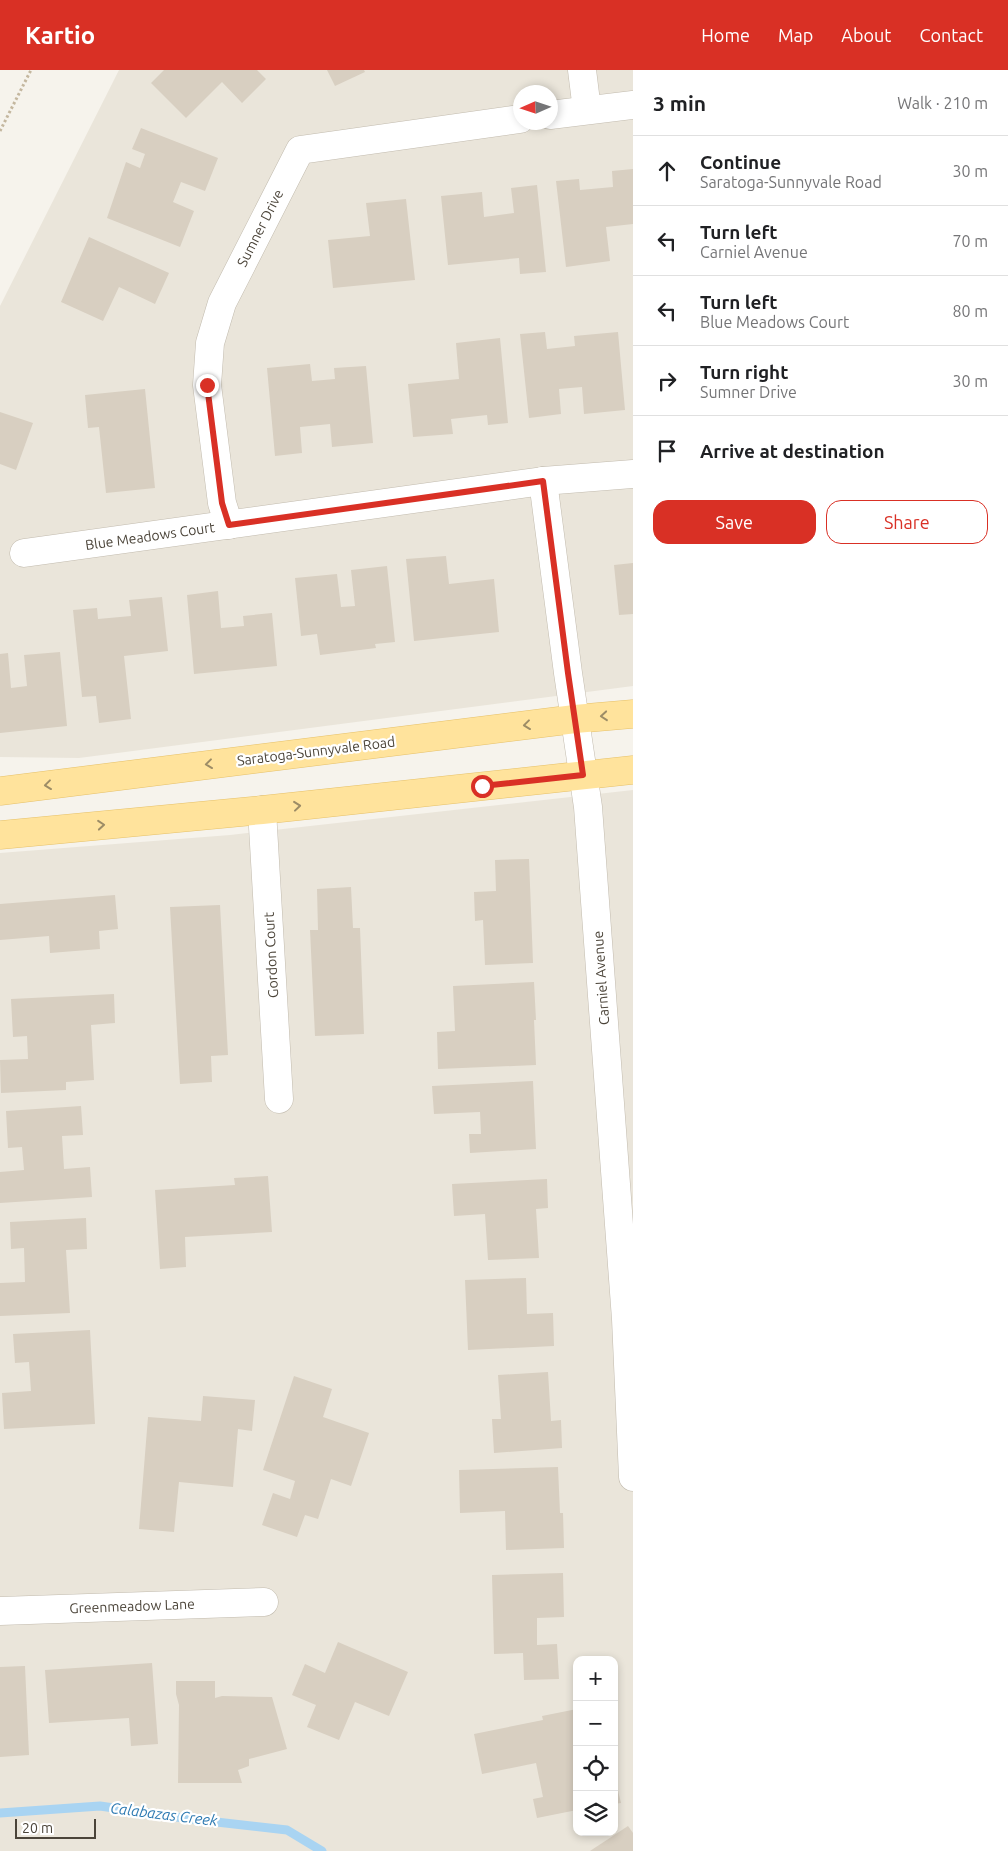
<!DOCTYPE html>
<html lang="en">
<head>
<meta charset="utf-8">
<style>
	body { margin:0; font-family:Ubuntu,sans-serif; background:#f2f2f2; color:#202124 }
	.controls { position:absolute; right:15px; bottom:15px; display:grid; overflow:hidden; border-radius:10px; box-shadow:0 2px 8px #0003 }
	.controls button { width:45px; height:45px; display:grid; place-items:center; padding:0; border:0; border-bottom:1px solid #e0e0e0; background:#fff; color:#202124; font:25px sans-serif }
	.compass { position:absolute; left:513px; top:15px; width:45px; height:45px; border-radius:50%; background:#fff; box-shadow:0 2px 8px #0003; rotate:267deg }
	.scale { position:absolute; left:15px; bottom:12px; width:81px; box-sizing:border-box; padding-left:5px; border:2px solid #4b4439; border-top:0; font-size:14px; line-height:18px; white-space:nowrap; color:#4b4439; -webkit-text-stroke:4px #fff; paint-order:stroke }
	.stop { position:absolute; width:15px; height:15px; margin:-11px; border:4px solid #d93025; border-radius:50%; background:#fff }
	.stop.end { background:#d93025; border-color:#fff; box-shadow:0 1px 5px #0008 }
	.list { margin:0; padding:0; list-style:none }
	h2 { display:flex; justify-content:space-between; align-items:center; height:65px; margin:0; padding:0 20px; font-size:21px }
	h2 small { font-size:16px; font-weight:400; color:#757577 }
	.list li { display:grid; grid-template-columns:32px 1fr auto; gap:15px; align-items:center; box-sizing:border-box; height:70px; padding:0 20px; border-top:1px solid #e0e0e0 }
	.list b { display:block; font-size:19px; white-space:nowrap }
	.list p { margin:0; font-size:16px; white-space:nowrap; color:#757577 }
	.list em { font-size:16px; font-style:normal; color:#757577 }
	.actions { display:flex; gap:10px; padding:15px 20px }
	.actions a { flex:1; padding:11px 0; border:1px solid #d93025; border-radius:15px; text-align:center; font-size:18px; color:#d93025 }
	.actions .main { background:#d93025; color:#fff }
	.icon { flex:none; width:28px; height:28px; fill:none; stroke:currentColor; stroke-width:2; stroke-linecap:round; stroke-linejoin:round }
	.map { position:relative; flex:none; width:633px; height:1781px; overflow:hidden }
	header { display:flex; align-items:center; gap:30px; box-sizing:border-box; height:70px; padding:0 25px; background:#d93025; color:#fff }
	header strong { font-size:24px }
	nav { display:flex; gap:28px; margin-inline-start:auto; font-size:18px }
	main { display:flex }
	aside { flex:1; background:#fff }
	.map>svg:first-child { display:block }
	.residential { fill:#eae5da; fill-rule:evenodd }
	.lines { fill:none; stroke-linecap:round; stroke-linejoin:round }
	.stream { stroke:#a9d4f2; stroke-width:9 }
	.building { fill:#d8cfc1 }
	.minor-casing { stroke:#c2bbae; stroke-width:29 }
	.major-casing { stroke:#e6c16a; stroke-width:29 }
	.path { stroke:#c4b79f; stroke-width:3; stroke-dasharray:2.5 2.5; stroke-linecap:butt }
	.minor { stroke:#fff; stroke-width:28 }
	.major { stroke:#ffe39c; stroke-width:28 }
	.oneway { stroke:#9c8c66 }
	.route { stroke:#d93025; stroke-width:6 }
	.labels { text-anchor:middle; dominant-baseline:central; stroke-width:4.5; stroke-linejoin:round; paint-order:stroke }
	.street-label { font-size:14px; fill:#4b4439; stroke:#fff }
	.water-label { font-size:15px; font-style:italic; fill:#2e7ab2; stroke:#fff }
</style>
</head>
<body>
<header>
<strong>Kartio</strong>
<nav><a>Home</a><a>Map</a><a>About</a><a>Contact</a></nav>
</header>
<main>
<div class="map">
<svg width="633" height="1781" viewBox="0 0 633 1781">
	<rect width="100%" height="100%" fill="#f6f3ec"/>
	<!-- residential -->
	<g class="residential">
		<path d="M 119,0 L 633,0 L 633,616 L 79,688 L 0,687 L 0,236 ZM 520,22 L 550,22 L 550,52 L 520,52 Z"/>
		<path d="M 633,720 L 633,1781 L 0,1781 L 0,783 L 230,765 ZM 577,1590 L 614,1590 L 614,1762 L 577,1762 Z"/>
	</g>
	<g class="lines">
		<!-- stream -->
		<polyline class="stream" points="0,1743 100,1736 190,1749 287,1760 322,1781"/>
	</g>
	<!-- building -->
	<g class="building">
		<polygon points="164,0 257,0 266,9 242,33 222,12 186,48 151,13"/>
		<polygon points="327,0 364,0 365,2 335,16"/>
		<polygon points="141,58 218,88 205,121 181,112 173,132 194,141 180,177 107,148 126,92 140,98 145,84 132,79"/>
		<polygon points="633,99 633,154 606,157 610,191 566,197 556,111 579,109 580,120 613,117 612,101"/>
		<polygon points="537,115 546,202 520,204 519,188 448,195 441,126 482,122 484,147 514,143 511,118"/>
		<polygon points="406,129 415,210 333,218 328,170 370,166 366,133"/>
		<polygon points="89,167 169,203 155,234 119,217 103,251 61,232"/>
		<polygon points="545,262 547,279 575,276 574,266 618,262 625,340 584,344 582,317 559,319 561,344 529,348 520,264"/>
		<polygon points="500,268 508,353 488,355 487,345 451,349 453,364 413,367 408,314 459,309 456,273"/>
		<polygon points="310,294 312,311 335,309 334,298 366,296 373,373 332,377 330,354 300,357 302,383 275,386 267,298"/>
		<polygon points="145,319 155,418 106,423 99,357 88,358 85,325"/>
		<polygon points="0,342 33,353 16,400 0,394"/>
		<polygon points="446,486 449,514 494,509 499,562 414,571 406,489"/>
		<polygon points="633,493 633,544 619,545 614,495"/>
		<polygon points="387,496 395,572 375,574 376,578 320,585 317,564 301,566 295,508 337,504 341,537 355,536 351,500"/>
		<polygon points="218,521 221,558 244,556 243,546 272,543 277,596 194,604 187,525"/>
		<polygon points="162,527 168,581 124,586 131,649 99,653 96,626 82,627 73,540 97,538 98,549 131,546 129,530"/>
		<polygon points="60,582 67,656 0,663 0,584 8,583 11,618 27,616 24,585"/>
		<polygon points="529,789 533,893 485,895 483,850 475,851 474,822 496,821 495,790"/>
		<polygon points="351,817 353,858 360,858 364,964 315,966 310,860 318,860 317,819"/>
		<polygon points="115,825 118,859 99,861 100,879 50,883 49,866 0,870 0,834"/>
		<polygon points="220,835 228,985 211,986 212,1012 180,1014 170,837"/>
		<polygon points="534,912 536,950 534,950 536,995 438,999 437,962 455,961 453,916"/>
		<polygon points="114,924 115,953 91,955 94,1010 66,1012 66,1020 1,1023 0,990 28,989 27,966 13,967 11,929"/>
		<polygon points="533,1011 536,1079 470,1083 469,1064 481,1064 480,1042 434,1044 432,1016"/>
		<polygon points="81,1036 83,1065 62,1066 64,1099 90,1097 92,1127 0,1133 0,1102 24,1100 22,1077 8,1078 6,1041"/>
		<polygon points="268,1106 272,1162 185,1167 186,1197 160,1199 155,1120 235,1115 234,1108"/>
		<polygon points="547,1109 548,1138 536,1139 539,1188 488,1190 485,1144 454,1146 452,1114"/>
		<polygon points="86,1148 87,1179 66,1180 70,1243 0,1246 0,1213 25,1212 24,1178 11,1179 10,1152"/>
		<polygon points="526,1208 527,1244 553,1243 554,1276 468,1280 465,1210"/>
		<polygon points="90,1260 95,1354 4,1359 2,1323 31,1321 29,1292 15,1293 13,1264"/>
		<polygon points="548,1302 551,1351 561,1350 562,1378 494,1383 492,1349 501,1349 498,1305"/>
		<polygon points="294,1306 332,1319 323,1347 369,1363 351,1416 331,1409 318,1449 305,1445 297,1467 262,1455 273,1423 290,1429 295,1411 263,1400"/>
		<polygon points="203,1326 255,1330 252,1361 238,1359 233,1417 179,1412 174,1462 139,1459 148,1347 201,1351"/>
		<polygon points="558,1397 560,1443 563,1443 564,1478 506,1480 505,1441 460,1443 459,1400"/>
		<polygon points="563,1503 564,1547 537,1548 537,1575 557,1574 559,1609 524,1610 523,1583 494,1584 492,1505"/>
		<polygon points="338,1572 408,1602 389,1646 355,1632 339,1670 307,1657 316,1635 292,1625 305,1594 325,1603"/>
		<polygon points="152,1593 158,1674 131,1676 129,1648 49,1653 45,1600"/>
		<polygon points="25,1596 29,1685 0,1687 0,1597"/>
		<polygon points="176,1611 215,1611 215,1628 222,1626 272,1627 287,1679 249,1689 249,1696 238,1700 242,1713 178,1713 179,1635 176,1624"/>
		<polygon points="577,1639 577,1740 537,1748 533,1729 543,1727 536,1693 482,1704 474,1664 543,1650 542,1646"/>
		<polygon points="614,1704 621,1733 614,1734"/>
		<polygon points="628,1756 633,1763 633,1781 590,1781"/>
	</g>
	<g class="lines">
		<defs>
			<g id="minor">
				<polyline points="582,0 587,40"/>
				<polyline points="550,45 633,35"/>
				<polyline points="543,411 568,603 588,737 626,1249 633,1407"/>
				<polyline points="229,455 222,433 207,315 210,273 222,233 300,80 520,49"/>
				<polyline points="24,483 543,411 633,404"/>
				<polyline points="262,740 279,1029"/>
				<polyline points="0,1541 264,1532"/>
			</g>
			<g id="major">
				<polyline points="0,721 575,649 633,644"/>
				<polyline points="0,765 262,740 633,700"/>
			</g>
		</defs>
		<!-- minor casing -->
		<use href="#minor" class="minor-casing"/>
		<!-- major casing -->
		<use href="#major" class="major-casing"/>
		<!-- path -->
		<polyline class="path" points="0,61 31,0"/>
		<!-- minor -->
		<use href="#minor" class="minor"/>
		<!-- major -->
		<use href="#major" class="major"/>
	</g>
	<!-- one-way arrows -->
	<defs><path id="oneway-chevron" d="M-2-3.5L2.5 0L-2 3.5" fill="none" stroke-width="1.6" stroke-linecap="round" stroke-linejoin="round" transform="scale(1.25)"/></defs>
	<g class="oneway">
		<use href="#oneway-chevron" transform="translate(604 646) rotate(175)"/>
		<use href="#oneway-chevron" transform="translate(527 655) rotate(173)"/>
		<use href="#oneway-chevron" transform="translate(209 694) rotate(173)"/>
		<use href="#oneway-chevron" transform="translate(48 715) rotate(173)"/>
		<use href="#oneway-chevron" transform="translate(297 736) rotate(-6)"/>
		<use href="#oneway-chevron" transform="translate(101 755) rotate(-5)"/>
	</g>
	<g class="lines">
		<!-- route -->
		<polyline class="route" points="207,315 222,433 229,455 543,411 568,603 583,705 482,716"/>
	</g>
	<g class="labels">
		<!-- street labels -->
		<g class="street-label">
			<text transform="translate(260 158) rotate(-63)">Sumner Drive</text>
			<text transform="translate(150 466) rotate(-8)">Blue Meadows Court</text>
			<text transform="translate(316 681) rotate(-7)">Saratoga-Sunnyvale Road</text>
			<text transform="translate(271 885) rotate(-93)">Gordon Court</text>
			<text transform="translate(601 908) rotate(-94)">Carniel Avenue</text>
			<text transform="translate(132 1536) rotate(-2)">Greenmeadow Lane</text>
		</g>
		<!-- water labels -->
		<g class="water-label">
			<text transform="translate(164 1744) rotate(7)">Calabazas Creek</text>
		</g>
	</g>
</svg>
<div class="controls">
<button>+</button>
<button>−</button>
<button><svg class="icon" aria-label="locate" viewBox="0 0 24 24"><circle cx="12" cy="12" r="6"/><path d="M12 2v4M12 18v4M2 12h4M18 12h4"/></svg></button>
<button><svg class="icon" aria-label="layers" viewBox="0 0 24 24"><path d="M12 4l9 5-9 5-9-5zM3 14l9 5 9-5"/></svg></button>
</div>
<svg class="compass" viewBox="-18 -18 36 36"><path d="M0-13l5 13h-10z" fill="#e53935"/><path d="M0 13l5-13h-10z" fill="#757577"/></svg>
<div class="scale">20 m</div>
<div class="stop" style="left:482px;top:716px"></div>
<div class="stop end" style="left:207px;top:315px"></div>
</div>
<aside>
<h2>3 min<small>Walk · 210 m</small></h2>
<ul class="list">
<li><svg class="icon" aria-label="ahead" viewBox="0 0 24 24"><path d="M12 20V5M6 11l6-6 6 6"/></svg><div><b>Continue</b><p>Saratoga-Sunnyvale Road</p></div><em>30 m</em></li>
<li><svg class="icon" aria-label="left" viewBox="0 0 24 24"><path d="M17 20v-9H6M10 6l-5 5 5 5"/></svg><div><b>Turn left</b><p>Carniel Avenue</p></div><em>70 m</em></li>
<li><svg class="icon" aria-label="left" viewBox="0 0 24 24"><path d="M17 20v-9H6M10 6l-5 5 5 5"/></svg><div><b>Turn left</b><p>Blue Meadows Court</p></div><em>80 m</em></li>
<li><svg class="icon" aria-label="right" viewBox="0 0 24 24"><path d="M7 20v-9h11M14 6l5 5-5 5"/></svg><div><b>Turn right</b><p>Sumner Drive</p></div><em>30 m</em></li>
<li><svg class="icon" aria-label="arrive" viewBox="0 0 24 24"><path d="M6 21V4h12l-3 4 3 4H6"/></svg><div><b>Arrive at destination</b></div></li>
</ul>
<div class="actions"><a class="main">Save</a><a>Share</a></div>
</aside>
</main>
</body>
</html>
